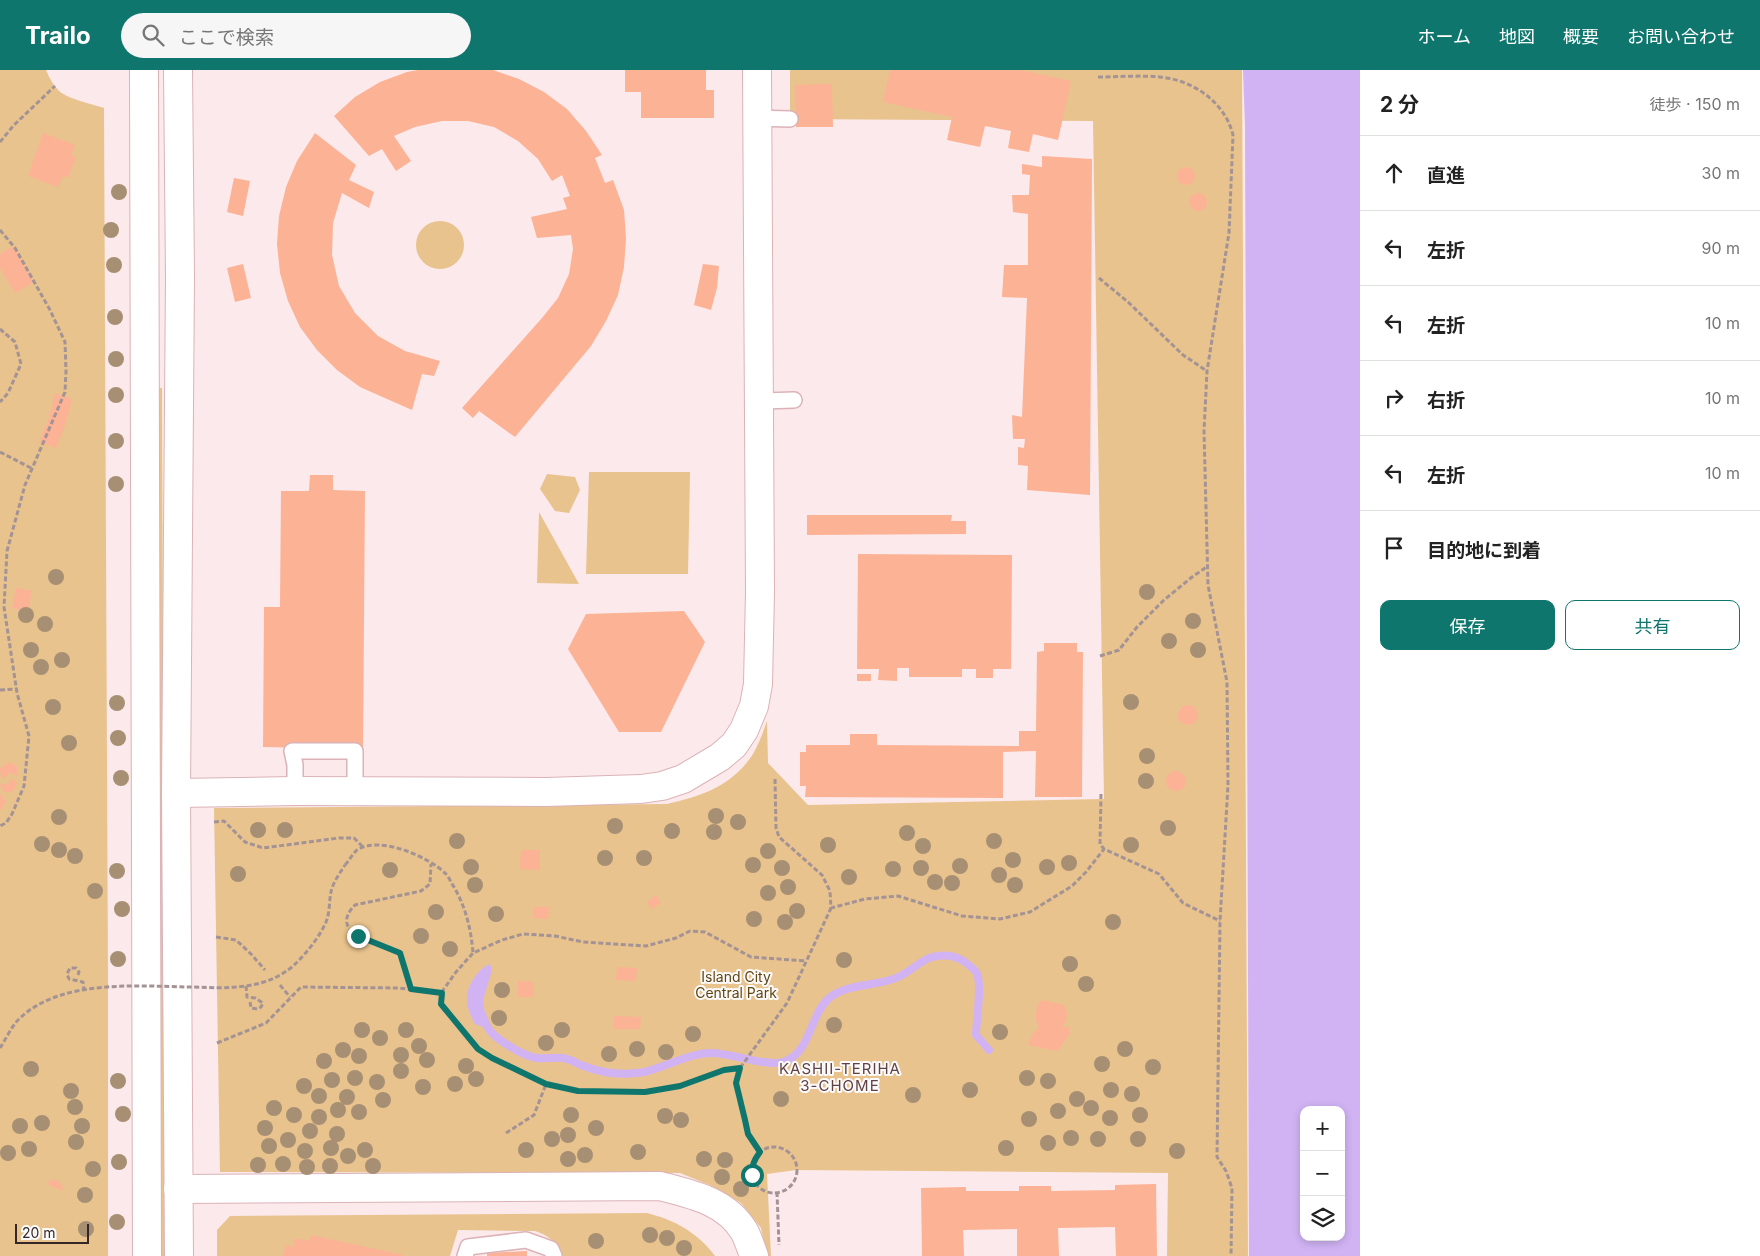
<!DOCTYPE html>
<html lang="ja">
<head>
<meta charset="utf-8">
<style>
	body { margin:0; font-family:Inter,"Noto Sans JP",sans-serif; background:#f6f6f6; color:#222 }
	.controls { position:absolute; right:15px; bottom:15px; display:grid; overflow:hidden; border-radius:10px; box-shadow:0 2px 8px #0003 }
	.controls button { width:45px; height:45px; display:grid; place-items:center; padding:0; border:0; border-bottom:1px solid #e0e0e0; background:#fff; color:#222; font:25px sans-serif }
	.scale { position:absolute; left:15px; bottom:12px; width:74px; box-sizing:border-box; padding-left:5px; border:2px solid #362628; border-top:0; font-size:14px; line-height:18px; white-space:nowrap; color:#362628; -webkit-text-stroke:4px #fbfbfb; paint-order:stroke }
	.stop { position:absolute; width:15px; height:15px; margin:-11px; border:4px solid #0f766e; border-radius:50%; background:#fff }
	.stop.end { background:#0f766e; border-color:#fff; box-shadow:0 1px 5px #0008 }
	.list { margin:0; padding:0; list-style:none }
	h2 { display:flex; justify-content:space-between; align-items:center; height:65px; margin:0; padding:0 20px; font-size:21px }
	h2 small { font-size:16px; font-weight:400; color:#767676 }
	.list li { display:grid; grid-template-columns:32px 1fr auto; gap:15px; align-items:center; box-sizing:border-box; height:75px; padding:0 20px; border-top:1px solid #e0e0e0 }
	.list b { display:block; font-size:19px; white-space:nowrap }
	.list em { font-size:16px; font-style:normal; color:#767676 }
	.actions { display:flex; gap:10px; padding:15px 20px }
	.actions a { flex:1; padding:11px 0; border:1px solid #0f766e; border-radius:10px; text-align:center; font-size:18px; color:#0f766e }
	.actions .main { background:#0f766e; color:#fff }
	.icon { flex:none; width:28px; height:28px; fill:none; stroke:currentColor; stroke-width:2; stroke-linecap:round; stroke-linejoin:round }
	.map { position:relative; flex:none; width:1360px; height:1186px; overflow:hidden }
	header { display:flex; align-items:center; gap:30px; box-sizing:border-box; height:70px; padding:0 25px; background:#0f766e; color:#fff }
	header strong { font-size:24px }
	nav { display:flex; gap:28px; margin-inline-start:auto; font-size:18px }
	.search { width:350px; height:45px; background:#f6f6f6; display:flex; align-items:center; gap:12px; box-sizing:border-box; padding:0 18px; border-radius:28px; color:#767676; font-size:19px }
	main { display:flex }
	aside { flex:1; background:#fff }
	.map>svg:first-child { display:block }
	.green { fill:#e9c38d }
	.water { fill:#d1b3f4; fill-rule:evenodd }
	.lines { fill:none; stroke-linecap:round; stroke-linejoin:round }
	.stream { stroke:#d1b3f4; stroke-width:8 }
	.building { fill:#fcb294 }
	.service-casing { stroke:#dbb3b7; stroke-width:18 }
	.tertiary-casing { stroke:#dbb3b7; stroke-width:30 }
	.path { stroke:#a49395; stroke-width:3; stroke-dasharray:5 2.5; stroke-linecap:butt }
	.service { stroke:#fff; stroke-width:15 }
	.tertiary { stroke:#fff; stroke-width:28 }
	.path-bridge { stroke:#a49395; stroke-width:3; stroke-dasharray:5 2.5; stroke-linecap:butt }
	.tree { fill:#a78f74 }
	.route { stroke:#0f766e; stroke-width:6 }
	.labels { text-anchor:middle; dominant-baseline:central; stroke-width:4; stroke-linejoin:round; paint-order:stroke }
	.park-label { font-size:14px; fill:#634513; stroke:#fbfbfb }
	.neighbourhood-label { font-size:15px; letter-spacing:1px; fill:#624145; stroke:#fbfbfb }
</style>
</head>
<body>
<header>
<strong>Trailo</strong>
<div class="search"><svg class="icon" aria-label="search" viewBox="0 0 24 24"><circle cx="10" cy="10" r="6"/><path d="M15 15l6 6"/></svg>ここで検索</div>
<nav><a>ホーム</a><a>地図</a><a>概要</a><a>お問い合わせ</a></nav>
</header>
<main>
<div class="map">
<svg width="1360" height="1186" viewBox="0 0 1360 1186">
	<rect width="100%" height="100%" fill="#fbe9eb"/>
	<!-- green -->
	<g class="green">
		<path d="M 0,0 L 46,0 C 49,7 53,15 59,21 C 68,29 92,34 104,38 L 108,912 L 108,1186 L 0,1186 Z"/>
		<path d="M 790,0 L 1242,0 L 1248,1186 L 1167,1186 L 1168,1103 L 796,1100 L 767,1104 L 771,1186 L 767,1186 L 761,1158 L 741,1133 L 712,1116 L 680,1103 L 220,1102 L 214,738 L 667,734 C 702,726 732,716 753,684 C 759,674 763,662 767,651 L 768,693 L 808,735 L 1104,729 L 1093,51 L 790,49 Z"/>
		<circle cx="440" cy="175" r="24"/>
		<polygon points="156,318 162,318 165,1186 159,1186"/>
		<polygon points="589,402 690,402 688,504 586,504"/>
		<polygon points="547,404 575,407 580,420 569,443 555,441 540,419"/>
		<polygon points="539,442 579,514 537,513"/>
		<path d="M 647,1143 C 675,1150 698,1163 715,1186 L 563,1186 C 558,1173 548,1165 535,1161 L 458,1160 L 450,1186 L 217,1186 L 217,1160 L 230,1146 Z"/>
	</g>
	<!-- water -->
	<g class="water">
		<path d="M 1243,0 L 1360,0 L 1360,1186 L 1249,1186 L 1245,55 ZM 1304,1040 L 1341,1040 L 1341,1167 L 1304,1167 Z"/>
		<path d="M 490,894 L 492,900 L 483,930 L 485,945 L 483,957 L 475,954 C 471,947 467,938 467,930 C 466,917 478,898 490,894 Z"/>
	</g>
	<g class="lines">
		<!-- stream -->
		<path class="stream" d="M 481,942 C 484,948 486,957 491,962 C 499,971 525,987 537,988 C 546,989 558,986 567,989 C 572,990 576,993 581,995 C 601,1003 622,1006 644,1002 C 667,997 688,983 712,983 C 731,983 767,997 783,992 C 811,983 809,947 828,929 C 845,914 873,916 893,909 C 908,905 918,891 932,887 C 944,884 955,885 965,892 C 968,895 973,898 976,902 C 983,911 976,951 976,965 L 989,980"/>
	</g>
	<!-- building -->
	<g class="building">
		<polygon points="418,0 493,0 519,9 544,22 567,39 586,61 602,85 595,88 605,113 613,110 624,140 626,168 624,197 618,225 606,251 591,276 515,367 479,341 473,348 462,338 542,248 558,228 569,204 573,179 571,165 537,168 531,147 567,139 563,128 570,126 562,105 552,111 538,89 518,71 494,57 468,51 442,51 415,57 394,66 411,91 396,101 382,79 369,86 334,46 355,27 380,12 407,2"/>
		<polygon points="625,0 706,0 706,20 714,20 714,48 641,48 641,22 625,22"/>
		<polygon points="890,0 1021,0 1071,11 1058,70 1033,64 1029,82 1008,78 1011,61 985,56 980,77 947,70 952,47 883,32"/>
		<polygon points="832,14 833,57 796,57 795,15"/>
		<polygon points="43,63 75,75 71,85 76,87 68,108 63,106 58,117 28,106"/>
		<polygon points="315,63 356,95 349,110 374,122 369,138 342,123 333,153 332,185 339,216 355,243 378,266 405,281 440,291 434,306 422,304 412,340 360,317 337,300 317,280 300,257 288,231 280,203 277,174 279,146 286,117 297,91"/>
		<polygon points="1042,86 1092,89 1090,425 1027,420 1028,396 1018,395 1018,377 1024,378 1025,369 1013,369 1012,345 1022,347 1027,228 1002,227 1004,195 1028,195 1028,144 1013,142 1012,125 1029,125 1030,105 1022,104 1022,94 1042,97"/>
		<circle cx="1186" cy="106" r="9"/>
		<polygon points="234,108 250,111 243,146 227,142"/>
		<circle cx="1198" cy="132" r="9"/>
		<polygon points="14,176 34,212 15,223 0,198 0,184"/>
		<polygon points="243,194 251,228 235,232 227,198"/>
		<polygon points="703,194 719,196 717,218 711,240 694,235"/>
		<polygon points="55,323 72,329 66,353 56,378 39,372 49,348"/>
		<polygon points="310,405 333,405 333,420 365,421 363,679 263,677 264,537 280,537 281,421 309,421"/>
		<polygon points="807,445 952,445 951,451 966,451 966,464 807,465"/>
		<polygon points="858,484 1012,485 1011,599 993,599 993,608 976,608 976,599 962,599 962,607 909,607 909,598 897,598 897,611 878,610 879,599 857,599"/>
		<polygon points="16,518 32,521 28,541 12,538"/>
		<polygon points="684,541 705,572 661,662 619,662 568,579 586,544"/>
		<polygon points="1044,573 1077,573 1077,582 1083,582 1082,727 1035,727 1036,681 1003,682 1003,728 805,727 806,716 800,716 800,682 806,682 806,675 850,675 850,664 877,664 877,675 1019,676 1019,661 1036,661 1037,582 1044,581"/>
		<rect x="857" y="604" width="14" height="7"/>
		<circle cx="1188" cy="645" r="10"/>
		<polygon points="10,692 17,696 18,706 10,703 4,708 1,708 0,698"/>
		<circle cx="1176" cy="711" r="10"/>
		<polygon points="13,709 17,713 14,720 8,723 2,720 0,714 7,714"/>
		<polygon points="0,724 4,728 5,733 0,741"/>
		<polygon points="521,780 540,780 540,800 520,799"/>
		<polygon points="656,825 661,833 652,839 647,832"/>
		<polygon points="533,837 549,837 548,849 533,848"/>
		<polygon points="617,897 637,898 636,911 616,910"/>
		<polygon points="518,911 534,912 533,927 518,927"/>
		<polygon points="1042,930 1064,935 1067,942 1066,952 1061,957 1069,957 1069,965 1057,981 1028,975 1032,965 1039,957 1036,950 1036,943 1038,934"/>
		<polygon points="614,946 641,947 640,959 614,959"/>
		<polygon points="51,1110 57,1110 61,1114 64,1121 47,1114"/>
		<polygon points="1156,1114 1157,1186 1116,1186 1115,1157 1058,1158 1059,1186 1017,1186 1017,1159 963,1160 964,1186 922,1186 921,1118 966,1117 966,1121 1019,1121 1019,1116 1051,1116 1051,1121 1115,1120 1115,1115"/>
		<polygon points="311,1165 403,1185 403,1186 283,1186 286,1175 293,1177 295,1168 309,1171"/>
		<polygon points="527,1181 527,1186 487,1186 487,1183"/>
	</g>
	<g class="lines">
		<defs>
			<g id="service">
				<polyline points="757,48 790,49"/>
				<polyline points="758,331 794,330"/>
				<polyline points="295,721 295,695 292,681 355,681 355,721"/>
				<polyline points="465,1186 468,1177 526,1170 551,1179 554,1186"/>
			</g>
			<g id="tertiary">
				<polyline points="144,0 147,1186"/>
				<polyline points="178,0 180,206 176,723 179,1186"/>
				<polyline points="176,723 295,721 546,722 641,719 662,716 683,709 720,687 734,675 744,660 754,636 758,614 760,522 757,0"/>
				<path d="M 178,1119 L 660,1116 C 691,1124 726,1131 744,1161 C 748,1168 751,1178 754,1186"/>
			</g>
		</defs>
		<!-- service casing -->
		<use href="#service" class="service-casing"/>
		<!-- tertiary casing -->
		<use href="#tertiary" class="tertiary-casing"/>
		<!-- path -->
		<g class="path">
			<path d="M 1098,7 C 1119,7 1140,5 1160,7 C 1193,10 1225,32 1233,65 L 1229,163 L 1207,301 L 1204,361 L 1208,515 L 1227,612 L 1228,715 L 1220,851 L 1217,1087 L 1226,1101 L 1232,1118 L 1231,1186"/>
			<polyline points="0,72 14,55 55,16"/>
			<polyline points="0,160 15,178 50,240 65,272 66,301 65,322 25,415 7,481 4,537 17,623 29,666 24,716 12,744 6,753 0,756"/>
			<polyline points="1099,208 1128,232 1183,285 1207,301"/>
			<polyline points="0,259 15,272 21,294 8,323 0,332"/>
			<polyline points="0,382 33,399"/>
			<polyline points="1100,586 1119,580 1137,557 1164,530 1192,507 1208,496"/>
			<polyline points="0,620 17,619"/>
			<polyline points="775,709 776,758 779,767 822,805 830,821 831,838 865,829 898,826 962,846 1000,849 1030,842 1072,816 1086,802 1104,779"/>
			<polyline points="1101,724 1100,774 1104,779 1159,804 1183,833 1220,851"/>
			<polyline points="214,752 224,751 245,772 263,778 339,768 354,768 364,778"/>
			<path d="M 345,795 C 349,791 353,783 357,780 C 380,765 429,787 446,804 C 449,807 451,813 454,817 C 466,838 471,859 473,883"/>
			<polyline points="216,867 236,870 251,884 265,900"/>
			<polyline points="78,905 79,902 76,898 70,898 67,904 69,909 83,912 84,920"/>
			<polyline points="280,915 290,927"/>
			<polyline points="246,916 247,927 255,928 263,933 261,937 258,939 251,938 250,932"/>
			<path d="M 411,919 L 401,883 C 380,875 326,864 355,835 L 421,821 L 430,814 L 431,794"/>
			<polyline points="217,973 266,953 301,917 398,918 441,923"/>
			<polyline points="740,998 724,1000 680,1016 645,1022 578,1021 546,1014 492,988 478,979 441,934 441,923 456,902 473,883 502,870 523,864 555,866 583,872 646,876 676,868 690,861 705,862 751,887 806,891"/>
			<polyline points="506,1063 534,1045 546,1014"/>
			<circle cx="774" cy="1100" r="23"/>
			<polyline points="760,1082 748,1064 738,1021 736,1013 740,998 787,933 831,838"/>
			<polyline points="777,1122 779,1175"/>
		</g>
		<!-- service -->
		<use href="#service" class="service"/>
		<!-- tertiary -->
		<use href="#tertiary" class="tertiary"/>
		<!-- path-bridge -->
		<path class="path-bridge" d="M 0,978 C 6,969 11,957 19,949 C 60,909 136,916 190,917 C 226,918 262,921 292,897 C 305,885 319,868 326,852 C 330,843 329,831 331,822 C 333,812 340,803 345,795"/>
	</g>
	<!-- trees -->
	<g class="tree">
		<circle cx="119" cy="122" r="8"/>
		<circle cx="111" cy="160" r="8"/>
		<circle cx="114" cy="195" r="8"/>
		<circle cx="115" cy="247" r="8"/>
		<circle cx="116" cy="289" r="8"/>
		<circle cx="116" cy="325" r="8"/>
		<circle cx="116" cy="371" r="8"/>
		<circle cx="116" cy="414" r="8"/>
		<circle cx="56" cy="507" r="8"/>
		<circle cx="1147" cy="522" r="8"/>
		<circle cx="26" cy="545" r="8"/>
		<circle cx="1193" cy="551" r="8"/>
		<circle cx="45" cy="554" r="8"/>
		<circle cx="1169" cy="571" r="8"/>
		<circle cx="31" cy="580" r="8"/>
		<circle cx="1198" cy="580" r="8"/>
		<circle cx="62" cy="590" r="8"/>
		<circle cx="41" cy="597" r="8"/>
		<circle cx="1131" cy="632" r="8"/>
		<circle cx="117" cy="633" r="8"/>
		<circle cx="53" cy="637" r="8"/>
		<circle cx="118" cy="668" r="8"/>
		<circle cx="69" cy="673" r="8"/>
		<circle cx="1147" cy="686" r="8"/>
		<circle cx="121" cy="708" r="8"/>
		<circle cx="1146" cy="711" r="8"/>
		<circle cx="716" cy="746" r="8"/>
		<circle cx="59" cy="747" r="8"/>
		<circle cx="738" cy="752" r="8"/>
		<circle cx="615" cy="756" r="8"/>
		<circle cx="1168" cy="758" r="8"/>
		<circle cx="258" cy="760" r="8"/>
		<circle cx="285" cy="760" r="8"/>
		<circle cx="672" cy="761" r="8"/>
		<circle cx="714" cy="762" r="8"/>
		<circle cx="907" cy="763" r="8"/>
		<circle cx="457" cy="771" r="8"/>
		<circle cx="994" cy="771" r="8"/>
		<circle cx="42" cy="774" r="8"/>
		<circle cx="828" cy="775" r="8"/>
		<circle cx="1131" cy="775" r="8"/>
		<circle cx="923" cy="776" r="8"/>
		<circle cx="59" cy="780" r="8"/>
		<circle cx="768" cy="781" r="8"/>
		<circle cx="75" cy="786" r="8"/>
		<circle cx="605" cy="788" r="8"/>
		<circle cx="644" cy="788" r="8"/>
		<circle cx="1013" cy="790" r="8"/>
		<circle cx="1069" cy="793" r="8"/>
		<circle cx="753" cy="795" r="8"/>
		<circle cx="960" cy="796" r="8"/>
		<circle cx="471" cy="797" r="8"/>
		<circle cx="1047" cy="797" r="8"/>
		<circle cx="782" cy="798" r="8"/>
		<circle cx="921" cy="798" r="8"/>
		<circle cx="893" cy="799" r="8"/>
		<circle cx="390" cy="800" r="8"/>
		<circle cx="117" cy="801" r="8"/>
		<circle cx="238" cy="804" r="8"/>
		<circle cx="999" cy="805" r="8"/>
		<circle cx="849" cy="807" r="8"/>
		<circle cx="935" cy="812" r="8"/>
		<circle cx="952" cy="813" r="8"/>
		<circle cx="475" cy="815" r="8"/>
		<circle cx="1015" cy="815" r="8"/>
		<circle cx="788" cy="817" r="8"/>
		<circle cx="95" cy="821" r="8"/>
		<circle cx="768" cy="823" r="8"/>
		<circle cx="122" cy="839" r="8"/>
		<circle cx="797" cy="841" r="8"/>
		<circle cx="436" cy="842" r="8"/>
		<circle cx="496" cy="844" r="8"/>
		<circle cx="754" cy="849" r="8"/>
		<circle cx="785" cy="852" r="8"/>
		<circle cx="1113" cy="852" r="8"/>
		<circle cx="421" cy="866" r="8"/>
		<circle cx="450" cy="879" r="8"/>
		<circle cx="118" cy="889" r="8"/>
		<circle cx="844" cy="890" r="8"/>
		<circle cx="1070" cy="894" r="8"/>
		<circle cx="1086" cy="914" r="8"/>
		<circle cx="502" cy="920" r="8"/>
		<circle cx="499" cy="948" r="8"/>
		<circle cx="834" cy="955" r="8"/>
		<circle cx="362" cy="960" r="8"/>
		<circle cx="406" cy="960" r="8"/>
		<circle cx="562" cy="960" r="8"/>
		<circle cx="1000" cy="962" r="8"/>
		<circle cx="693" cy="964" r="8"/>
		<circle cx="380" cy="968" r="8"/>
		<circle cx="546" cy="973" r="8"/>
		<circle cx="419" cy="976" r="8"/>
		<circle cx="637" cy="979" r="8"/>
		<circle cx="1125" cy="979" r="8"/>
		<circle cx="343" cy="980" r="8"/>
		<circle cx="666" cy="982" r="8"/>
		<circle cx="609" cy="984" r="8"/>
		<circle cx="401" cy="985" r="8"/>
		<circle cx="359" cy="986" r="8"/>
		<circle cx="427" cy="990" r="8"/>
		<circle cx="324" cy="991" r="8"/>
		<circle cx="1102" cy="994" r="8"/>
		<circle cx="466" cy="996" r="8"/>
		<circle cx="1153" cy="997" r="8"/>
		<circle cx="31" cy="999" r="8"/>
		<circle cx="401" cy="1001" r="8"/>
		<circle cx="355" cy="1008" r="8"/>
		<circle cx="1027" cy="1008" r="8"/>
		<circle cx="476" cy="1009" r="8"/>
		<circle cx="332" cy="1010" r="8"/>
		<circle cx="118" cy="1011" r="8"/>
		<circle cx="1048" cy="1011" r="8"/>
		<circle cx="377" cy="1012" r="8"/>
		<circle cx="455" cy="1014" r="8"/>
		<circle cx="304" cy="1016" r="8"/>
		<circle cx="423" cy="1017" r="8"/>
		<circle cx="970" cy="1020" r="8"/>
		<circle cx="1111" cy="1020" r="8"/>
		<circle cx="71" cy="1021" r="8"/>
		<circle cx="1132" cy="1024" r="8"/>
		<circle cx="913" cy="1025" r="8"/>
		<circle cx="319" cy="1026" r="8"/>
		<circle cx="347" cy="1027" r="8"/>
		<circle cx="781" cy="1029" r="8"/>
		<circle cx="1077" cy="1029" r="8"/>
		<circle cx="383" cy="1030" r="8"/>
		<circle cx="75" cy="1037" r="8"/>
		<circle cx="274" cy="1038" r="8"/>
		<circle cx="1091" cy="1038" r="8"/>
		<circle cx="338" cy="1040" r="8"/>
		<circle cx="1058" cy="1041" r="8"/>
		<circle cx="359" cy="1042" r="8"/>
		<circle cx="123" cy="1044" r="8"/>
		<circle cx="294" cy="1045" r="8"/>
		<circle cx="571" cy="1045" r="8"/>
		<circle cx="1140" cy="1045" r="8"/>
		<circle cx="665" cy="1046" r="8"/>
		<circle cx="319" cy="1047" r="8"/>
		<circle cx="1110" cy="1048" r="8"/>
		<circle cx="1029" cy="1049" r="8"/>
		<circle cx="681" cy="1050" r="8"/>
		<circle cx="42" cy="1053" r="8"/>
		<circle cx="20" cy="1056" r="8"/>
		<circle cx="82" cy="1056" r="8"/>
		<circle cx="265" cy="1058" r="8"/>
		<circle cx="596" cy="1058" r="8"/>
		<circle cx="310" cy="1061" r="8"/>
		<circle cx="337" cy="1064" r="8"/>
		<circle cx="568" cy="1065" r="8"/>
		<circle cx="1071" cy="1068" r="8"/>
		<circle cx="552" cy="1069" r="8"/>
		<circle cx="1098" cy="1069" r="8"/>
		<circle cx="1138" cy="1069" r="8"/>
		<circle cx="288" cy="1070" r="8"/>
		<circle cx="76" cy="1072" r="8"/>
		<circle cx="1048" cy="1073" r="8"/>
		<circle cx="269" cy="1076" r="8"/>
		<circle cx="331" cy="1078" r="8"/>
		<circle cx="1006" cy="1078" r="8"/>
		<circle cx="29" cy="1079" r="8"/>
		<circle cx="365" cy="1080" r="8"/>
		<circle cx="526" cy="1080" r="8"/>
		<circle cx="305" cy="1081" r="8"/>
		<circle cx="1177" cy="1081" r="8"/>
		<circle cx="638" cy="1082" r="8"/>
		<circle cx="8" cy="1083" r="8"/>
		<circle cx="585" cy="1085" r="8"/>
		<circle cx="348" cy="1086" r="8"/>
		<circle cx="568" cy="1089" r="8"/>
		<circle cx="704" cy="1089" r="8"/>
		<circle cx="725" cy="1090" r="8"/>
		<circle cx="119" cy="1092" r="8"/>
		<circle cx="283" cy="1094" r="8"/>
		<circle cx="258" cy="1095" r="8"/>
		<circle cx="330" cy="1096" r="8"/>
		<circle cx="373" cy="1096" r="8"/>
		<circle cx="307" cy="1097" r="8"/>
		<circle cx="93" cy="1099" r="8"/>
		<circle cx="722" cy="1107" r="8"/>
		<circle cx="741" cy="1119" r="8"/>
		<circle cx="85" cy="1125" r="8"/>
		<circle cx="117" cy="1152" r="8"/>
		<circle cx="86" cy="1159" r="8"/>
		<circle cx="650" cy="1165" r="8"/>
		<circle cx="667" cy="1168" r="8"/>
		<circle cx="596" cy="1171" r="8"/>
		<circle cx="684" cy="1178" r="8"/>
	</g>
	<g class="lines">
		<!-- route -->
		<path class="route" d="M 358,866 L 400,883 L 411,919 L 442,923 L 441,934 L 478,979 L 492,988 L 546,1014 L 578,1021 L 645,1022 L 680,1016 L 724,1000 L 740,998 L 736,1013 L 745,1050 L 748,1064 L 760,1082 C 754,1090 752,1095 752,1105"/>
	</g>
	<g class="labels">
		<!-- park labels -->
		<g class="park-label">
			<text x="736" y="906">Island City<tspan x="736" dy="16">Central Park</tspan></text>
		</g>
		<!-- neighbourhood labels -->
		<g class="neighbourhood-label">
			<text x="840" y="998">KASHII-TERIHA<tspan x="840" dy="17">3-CHOME</tspan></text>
		</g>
	</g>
</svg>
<div class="controls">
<button>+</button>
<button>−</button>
<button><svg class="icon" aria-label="layers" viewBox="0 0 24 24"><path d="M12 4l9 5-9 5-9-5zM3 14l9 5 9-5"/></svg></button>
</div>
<div class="scale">20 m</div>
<div class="stop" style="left:752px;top:1105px"></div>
<div class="stop end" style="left:358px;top:866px"></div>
</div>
<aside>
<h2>2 分<small>徒歩 · 150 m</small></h2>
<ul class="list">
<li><svg class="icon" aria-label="ahead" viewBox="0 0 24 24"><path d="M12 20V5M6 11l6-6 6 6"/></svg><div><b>直進</b></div><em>30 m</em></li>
<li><svg class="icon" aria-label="left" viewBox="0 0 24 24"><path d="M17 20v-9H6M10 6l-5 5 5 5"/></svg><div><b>左折</b></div><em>90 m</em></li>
<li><svg class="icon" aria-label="left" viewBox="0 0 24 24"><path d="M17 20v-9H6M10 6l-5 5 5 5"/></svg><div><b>左折</b></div><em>10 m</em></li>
<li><svg class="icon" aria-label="right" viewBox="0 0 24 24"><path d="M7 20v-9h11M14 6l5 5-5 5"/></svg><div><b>右折</b></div><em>10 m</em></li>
<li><svg class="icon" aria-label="left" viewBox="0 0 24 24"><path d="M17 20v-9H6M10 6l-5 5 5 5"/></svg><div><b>左折</b></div><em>10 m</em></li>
<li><svg class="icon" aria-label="arrive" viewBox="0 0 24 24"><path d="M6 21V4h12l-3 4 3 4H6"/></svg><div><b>目的地に到着</b></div></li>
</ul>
<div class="actions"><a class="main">保存</a><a>共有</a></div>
</aside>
</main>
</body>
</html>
